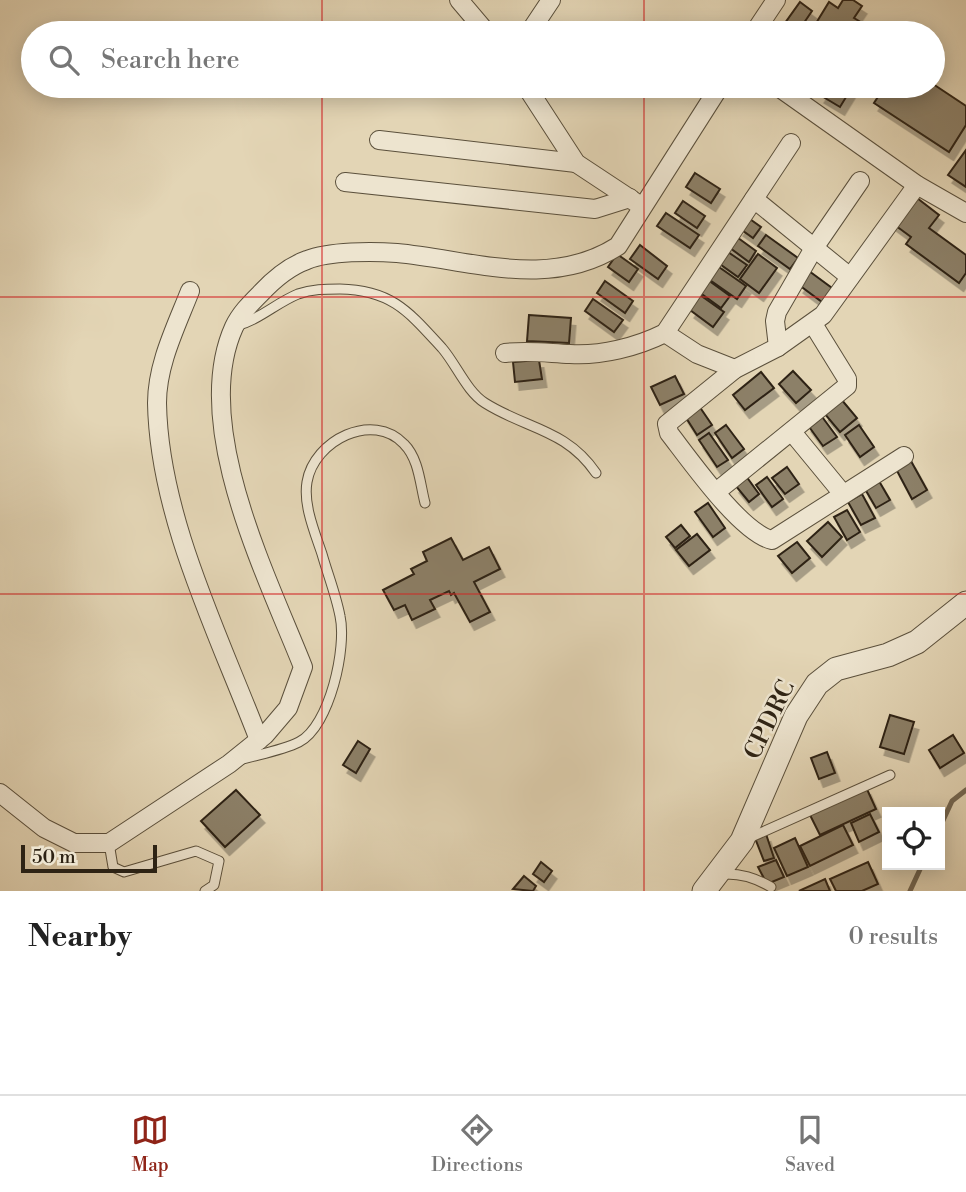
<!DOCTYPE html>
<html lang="en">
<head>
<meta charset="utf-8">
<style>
	body { margin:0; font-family:"Libre Bodoni",serif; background:#f2f2f2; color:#222 }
	.controls { position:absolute; right:21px; bottom:21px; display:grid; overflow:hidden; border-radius:0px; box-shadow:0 4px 18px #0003 }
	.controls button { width:63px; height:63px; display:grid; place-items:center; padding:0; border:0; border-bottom:2px solid #e0e0e0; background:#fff; color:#222; font:35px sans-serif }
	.scale { position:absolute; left:21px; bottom:18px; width:136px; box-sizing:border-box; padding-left:7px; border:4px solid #2e2314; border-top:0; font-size:19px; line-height:24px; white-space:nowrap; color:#2e2314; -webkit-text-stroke:5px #ede4cf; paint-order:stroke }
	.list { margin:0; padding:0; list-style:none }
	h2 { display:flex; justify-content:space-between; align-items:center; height:91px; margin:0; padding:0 28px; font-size:30px }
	h2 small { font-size:23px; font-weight:400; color:#767676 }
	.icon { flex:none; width:38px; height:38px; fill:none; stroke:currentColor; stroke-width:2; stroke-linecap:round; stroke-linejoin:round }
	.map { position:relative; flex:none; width:966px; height:891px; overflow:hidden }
	.search { position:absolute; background:#fff; box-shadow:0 4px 18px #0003; left:21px; right:21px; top:21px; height:77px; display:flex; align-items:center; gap:18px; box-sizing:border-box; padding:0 24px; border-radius:38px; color:#767676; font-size:26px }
	.sheet { height:203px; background:#fff }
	nav { display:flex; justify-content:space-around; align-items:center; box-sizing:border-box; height:98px; border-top:2px solid #e0e0e0; background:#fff; font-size:19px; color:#767676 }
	nav a { display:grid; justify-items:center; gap:4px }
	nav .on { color:#8f2418 }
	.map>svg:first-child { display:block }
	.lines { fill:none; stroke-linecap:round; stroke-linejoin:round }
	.stream { stroke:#756954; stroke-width:5 }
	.building { fill:#8c8068; stroke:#2e2314; stroke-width:2; filter:url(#shadow) }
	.service-casing { stroke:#5b503c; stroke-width:11 }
	.minor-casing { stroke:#5b503c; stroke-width:20 }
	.tertiary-casing { stroke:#5b503c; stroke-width:25 }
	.service { stroke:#ede4cf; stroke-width:9 }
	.minor { stroke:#ede4cf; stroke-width:18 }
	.tertiary { stroke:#ede4cf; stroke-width:23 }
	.grid { fill:none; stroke:#d62828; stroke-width:2; stroke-opacity:0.55 }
	.labels { text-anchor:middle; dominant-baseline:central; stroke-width:5; stroke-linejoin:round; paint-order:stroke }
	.street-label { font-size:24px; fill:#2e2314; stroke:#ede4cf }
</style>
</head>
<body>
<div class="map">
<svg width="966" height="891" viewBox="0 0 966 891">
	<defs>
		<filter id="shadow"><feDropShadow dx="4.5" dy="8" stdDeviation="0" flood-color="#0004"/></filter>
	</defs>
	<rect width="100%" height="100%" fill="#e3d5b5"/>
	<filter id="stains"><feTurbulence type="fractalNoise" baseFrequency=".00286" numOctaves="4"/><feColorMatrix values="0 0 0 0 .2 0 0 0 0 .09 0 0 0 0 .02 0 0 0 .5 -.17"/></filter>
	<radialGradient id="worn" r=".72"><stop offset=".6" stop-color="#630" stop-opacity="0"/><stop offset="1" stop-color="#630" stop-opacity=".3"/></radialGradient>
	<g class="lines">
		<!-- stream -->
		<g class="stream">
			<polyline points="940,827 952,801 966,790"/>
			<polyline points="910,891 922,865"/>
		</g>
	</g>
	<!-- building -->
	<g class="building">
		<polygon points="843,0 853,0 862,6 854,18 869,27 865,33 810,33 829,2 838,8"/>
		<polygon points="800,2 812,11 797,33 785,33 780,30"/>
		<polygon points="933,84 966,106 966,125 949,152 874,103 885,86"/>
		<polygon points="826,86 845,86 851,89 840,107 820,95"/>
		<polygon points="966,150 966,187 948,175"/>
		<polygon points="695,173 720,189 711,203 686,187"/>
		<polygon points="917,198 939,215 929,228 966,255 966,273 959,283 906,244 911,237 892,223"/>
		<polygon points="683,201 705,216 697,228 675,213"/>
		<polygon points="666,213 699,235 690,248 657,226"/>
		<polygon points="747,217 761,227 753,238 739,228"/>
		<polygon points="734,235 756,251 749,262 726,245"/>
		<polygon points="766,235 798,258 790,269 758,246"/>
		<polygon points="640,245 667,266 658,279 630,259"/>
		<polygon points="725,250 747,265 738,277 717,262"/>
		<polygon points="617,254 638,269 629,282 608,267"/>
		<polygon points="758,254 777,268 759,293 740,279"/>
		<polygon points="716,265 746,286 737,299 707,278"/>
		<polygon points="809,271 832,288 822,302 799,285"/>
		<polygon points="708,280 730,296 721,308 699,292"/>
		<polygon points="605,281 633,301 625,313 597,293"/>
		<polygon points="700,295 724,312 713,327 690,310"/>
		<polygon points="593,299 623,320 614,332 585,311"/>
		<polygon points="529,315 571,318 569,343 527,341"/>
		<polygon points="539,360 542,379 515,382 513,362"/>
		<polygon points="793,371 811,390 796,403 779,384"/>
		<polygon points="761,372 774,388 745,410 733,395"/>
		<polygon points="675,376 684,394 660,405 651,387"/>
		<polygon points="841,399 857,418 840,432 824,413"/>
		<polygon points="697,403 712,425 697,435 683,413"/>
		<polygon points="820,414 837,437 823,446 807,424"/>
		<polygon points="726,425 744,449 732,458 715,433"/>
		<polygon points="859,425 874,447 860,457 845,435"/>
		<polygon points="709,433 728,460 717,467 699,440"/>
		<polygon points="911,461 927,490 912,499 896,469"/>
		<polygon points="787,467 799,484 785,494 772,478"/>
		<polygon points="746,476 759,494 749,502 735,485"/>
		<polygon points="767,477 783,499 772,507 756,485"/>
		<polygon points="879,481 890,500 876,508 865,489"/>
		<polygon points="862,494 875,518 861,525 848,502"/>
		<polygon points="708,503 725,528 713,537 695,512"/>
		<polygon points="847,510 860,532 847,540 834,517"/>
		<polygon points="828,522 842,537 822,557 807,541"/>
		<polygon points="681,525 690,536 675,548 666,537"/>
		<polygon points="697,534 710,550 689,566 676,550"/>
		<polygon points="451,538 463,560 489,547 500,569 474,582 490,612 470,622 454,593 451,595 449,591 430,600 435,609 412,620 405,605 394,610 383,590 414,574 411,569 427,561 423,552"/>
		<polygon points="797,542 810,558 792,573 778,556"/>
		<polygon points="890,715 914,722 904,754 880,747"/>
		<polygon points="953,735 964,753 940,768 929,750"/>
		<polygon points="358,741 370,749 356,773 343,765"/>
		<polygon points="827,752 835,773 819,779 811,758"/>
		<polygon points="866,787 876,809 820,835 809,813"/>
		<polygon points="236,790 260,815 225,847 201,821"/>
		<polygon points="870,814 879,832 859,842 851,823"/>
		<polygon points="843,825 853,845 810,866 800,846"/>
		<polygon points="766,834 774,858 764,861 755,838"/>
		<polygon points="795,838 808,867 787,876 774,848"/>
		<polygon points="776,860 784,877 767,884 758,867"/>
		<polygon points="541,862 552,871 544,882 533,874"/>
		<polygon points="868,862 878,884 862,891 836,891 830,879"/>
		<polygon points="524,876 536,886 533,891 513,889"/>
		<polygon points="825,879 830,891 799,891"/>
	</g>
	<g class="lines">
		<defs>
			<g id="service">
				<path d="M 236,326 C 259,320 276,303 298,294 C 312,289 325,289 340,289 C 392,290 409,312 442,348 C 456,364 467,392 485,403 C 526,429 566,429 596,473"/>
				<path d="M 243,759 C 261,754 283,750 299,742 C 330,726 347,647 340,616 C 336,595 328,575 322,554 C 315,533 303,505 307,482 C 314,440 373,411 404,444 C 419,459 420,484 425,503"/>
				<polyline points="747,839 890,775"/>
				<polyline points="109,843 113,867 124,872 196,851 219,861 214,885 205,891"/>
				<path d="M 722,874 C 741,873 755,878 771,887"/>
			</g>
			<g id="minor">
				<polyline points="459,0 487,33"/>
				<polyline points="529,33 551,0"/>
				<polyline points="754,33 776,0"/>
				<polyline points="526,86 576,163 635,202"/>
				<polyline points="777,86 917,185 966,213"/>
				<polyline points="379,140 576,163"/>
				<polyline points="345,182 595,209 630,198"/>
				<polyline points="754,199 850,277"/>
				<path d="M 190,291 C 176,327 157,364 157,403 C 159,517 219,635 259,740"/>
				<polyline points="665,333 697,354 735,369"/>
				<polyline points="778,347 775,321 777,312 814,248 860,181"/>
				<path d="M 505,353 C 527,350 547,353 570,354 C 601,356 637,347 665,333 L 791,143"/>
				<polyline points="792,432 843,494"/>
				<path d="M 904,456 L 772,540 C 741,533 690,460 669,433 L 667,424 L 735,369 L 778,347 L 823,315 L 917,185"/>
				<polyline points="716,492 847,386 847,379 813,324"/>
				<path d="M 0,793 L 44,828 L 74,843 L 109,843 L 229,764 L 265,735 L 288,708 L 303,667 C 267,576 190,424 234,327 C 240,314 250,304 260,294 C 272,281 290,266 307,260 C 329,251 373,251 397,253 C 472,260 549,290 618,246 L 720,86"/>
			</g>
			<polyline id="tertiary" points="704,891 742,841 796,716 817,684 836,669 888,655 917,642 966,603"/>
		</defs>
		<!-- service casing -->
		<use href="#service" class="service-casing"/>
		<!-- minor casing -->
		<use href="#minor" class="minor-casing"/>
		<!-- tertiary casing -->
		<use href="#tertiary" class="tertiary-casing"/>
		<!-- service -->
		<use href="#service" class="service"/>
		<!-- minor -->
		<use href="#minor" class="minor"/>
		<!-- tertiary -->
		<use href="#tertiary" class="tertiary"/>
	</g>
	<!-- grid -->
	<path class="grid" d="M 322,0 L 322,33M 644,0 L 644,33M 322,86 L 322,891M 644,86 L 644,891M 0,297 L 966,297M 0,594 L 966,594"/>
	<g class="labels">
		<!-- street labels -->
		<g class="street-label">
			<text transform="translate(770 720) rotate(-64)">CPDRC</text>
		</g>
	</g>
	<rect width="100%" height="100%" filter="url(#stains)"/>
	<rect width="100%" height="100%" fill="url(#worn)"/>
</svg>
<div class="controls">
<button><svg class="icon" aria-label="locate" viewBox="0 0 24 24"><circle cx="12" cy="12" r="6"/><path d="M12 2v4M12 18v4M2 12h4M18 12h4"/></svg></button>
</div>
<div class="scale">50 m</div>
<div class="search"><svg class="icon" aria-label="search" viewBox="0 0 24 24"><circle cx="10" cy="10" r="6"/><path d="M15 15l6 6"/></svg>Search here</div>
</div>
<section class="sheet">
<h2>Nearby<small>0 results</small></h2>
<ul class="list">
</ul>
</section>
<nav>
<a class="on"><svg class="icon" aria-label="map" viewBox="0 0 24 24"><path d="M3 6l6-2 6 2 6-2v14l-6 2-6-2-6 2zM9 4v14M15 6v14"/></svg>Map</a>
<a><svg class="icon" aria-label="directions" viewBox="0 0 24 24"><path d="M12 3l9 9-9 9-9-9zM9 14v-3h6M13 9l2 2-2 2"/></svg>Directions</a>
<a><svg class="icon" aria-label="saved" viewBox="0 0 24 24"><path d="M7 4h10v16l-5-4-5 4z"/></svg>Saved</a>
</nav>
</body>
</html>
